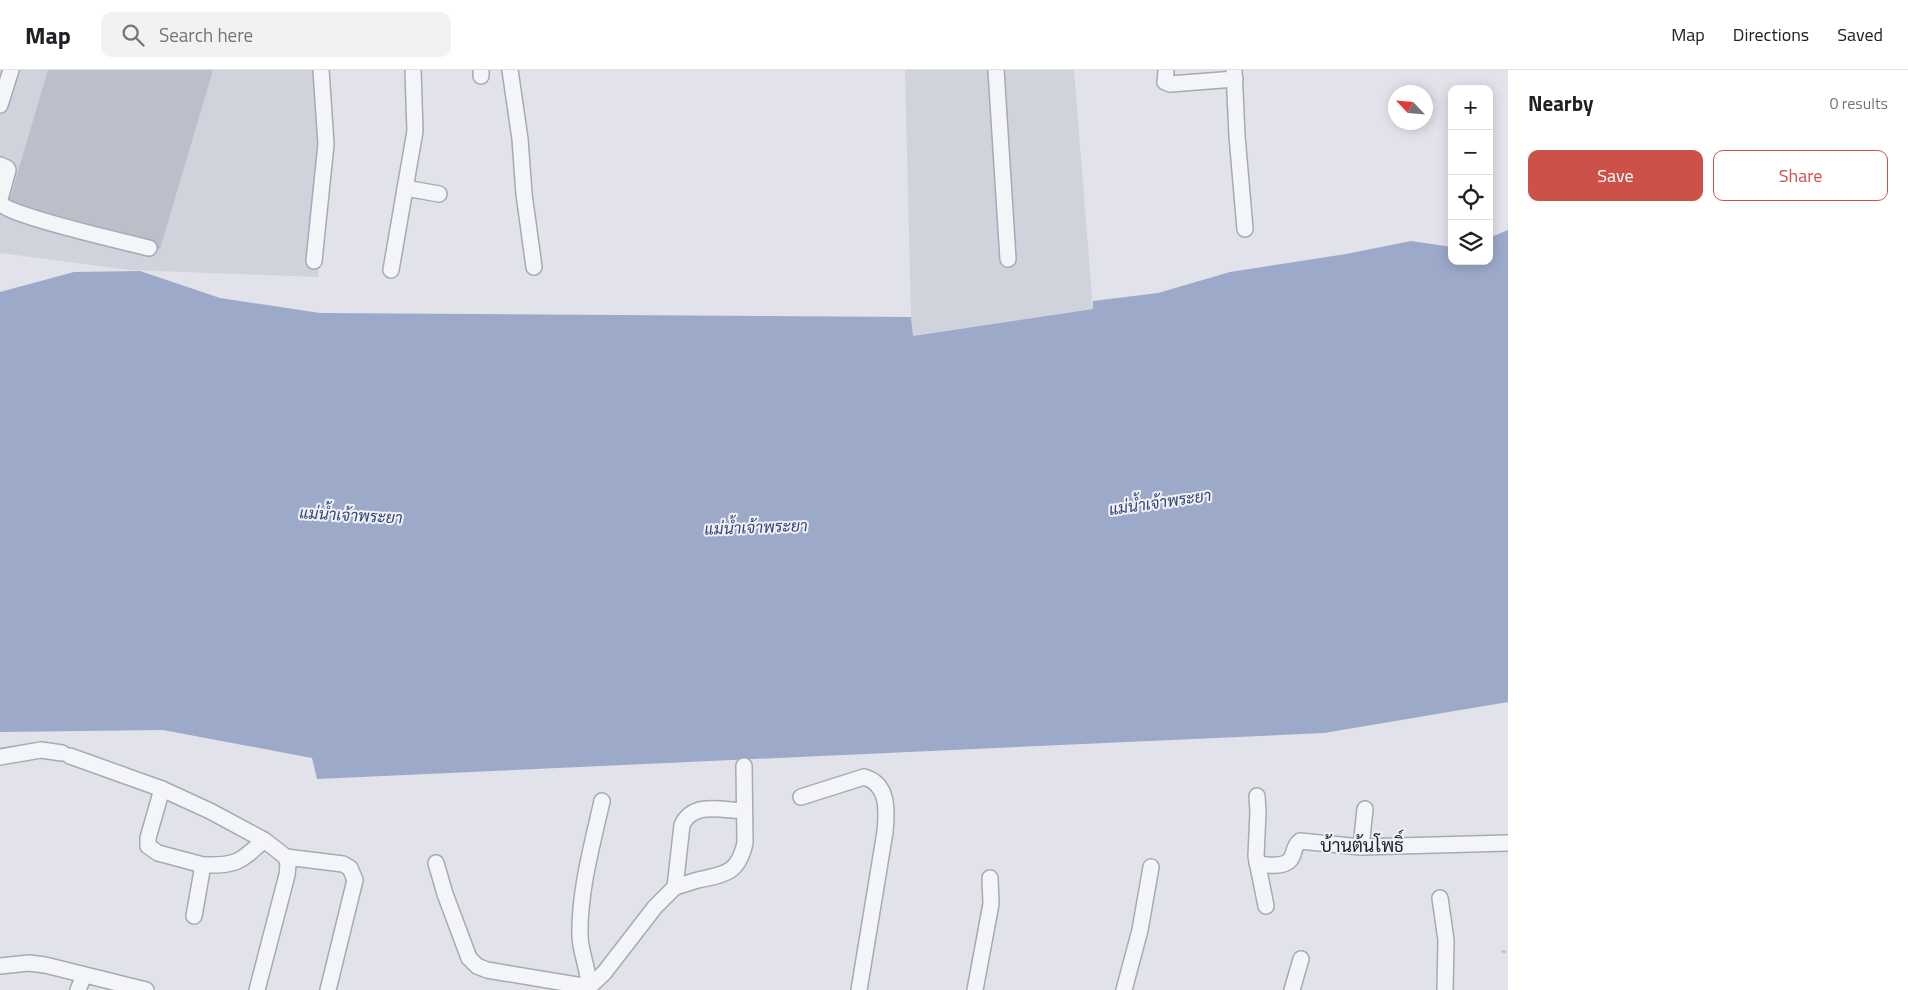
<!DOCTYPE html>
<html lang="en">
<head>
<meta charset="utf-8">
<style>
	body { margin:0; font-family:"Titillium Web",Sarabun,sans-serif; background:#f2f2f2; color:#202124 }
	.controls { position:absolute; right:15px; top:15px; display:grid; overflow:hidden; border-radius:10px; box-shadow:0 2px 12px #0003 }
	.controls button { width:45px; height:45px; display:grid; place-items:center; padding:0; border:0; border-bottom:1px solid #e0e0e0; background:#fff; color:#202124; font:25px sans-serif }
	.compass { position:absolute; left:1388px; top:15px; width:45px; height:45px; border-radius:50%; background:#fff; box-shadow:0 2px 12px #0003; rotate:296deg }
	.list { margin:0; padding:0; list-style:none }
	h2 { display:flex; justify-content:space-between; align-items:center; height:65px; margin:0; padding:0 20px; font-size:21px }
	h2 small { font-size:16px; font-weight:400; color:#757577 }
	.actions { display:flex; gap:10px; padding:15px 20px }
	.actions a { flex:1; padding:11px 0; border:1px solid #cc5149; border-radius:10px; text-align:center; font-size:18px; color:#cc5149 }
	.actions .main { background:#cc5149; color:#fff }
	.icon { flex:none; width:28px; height:28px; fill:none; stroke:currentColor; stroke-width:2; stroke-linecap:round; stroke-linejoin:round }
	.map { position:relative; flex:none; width:1508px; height:920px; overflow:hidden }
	header { display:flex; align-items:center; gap:30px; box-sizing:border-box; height:70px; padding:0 25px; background:#fff; border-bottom:1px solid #e0e0e0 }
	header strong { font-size:24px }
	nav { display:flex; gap:28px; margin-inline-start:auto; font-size:18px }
	.search { width:350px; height:45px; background:#f2f2f2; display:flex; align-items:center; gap:12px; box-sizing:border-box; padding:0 18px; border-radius:10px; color:#757577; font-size:19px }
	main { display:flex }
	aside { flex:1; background:#fff }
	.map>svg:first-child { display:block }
	.built { fill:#d0d2dc }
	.water { fill:#9da9c9 }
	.building { fill:#bcbeca }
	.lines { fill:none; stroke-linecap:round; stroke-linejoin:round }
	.minor-casing { stroke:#a7a9b4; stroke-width:18 }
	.path { stroke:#bfc1c9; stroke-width:2.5; stroke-dasharray:4 4; stroke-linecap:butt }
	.minor { stroke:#f4f5f8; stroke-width:15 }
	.labels { text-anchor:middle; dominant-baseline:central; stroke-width:4; stroke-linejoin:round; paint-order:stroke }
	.water-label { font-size:16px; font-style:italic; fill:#354475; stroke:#f1f2f7 }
	.quarter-label { font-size:18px; fill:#1c1f32; stroke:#f1f2f7 }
</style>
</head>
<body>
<header>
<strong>Map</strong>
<div class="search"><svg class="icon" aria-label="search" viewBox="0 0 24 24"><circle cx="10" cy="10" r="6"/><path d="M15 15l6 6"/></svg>Search here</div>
<nav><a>Map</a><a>Directions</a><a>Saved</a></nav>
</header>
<main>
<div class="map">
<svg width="1508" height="920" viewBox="0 0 1508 920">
	<rect width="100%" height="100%" fill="#e2e3ea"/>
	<!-- built -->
	<g class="built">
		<polygon points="0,0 324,0 330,49 318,207 130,200 0,183"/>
		<polygon points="905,0 1074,0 1093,239 913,266 911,247"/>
	</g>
	<!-- water -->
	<polygon class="water" points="1508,160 1508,632 1324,663 317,709 312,688 163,660 0,662 0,222 74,202 140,201 220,228 320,243 911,247 913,266 1093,239 1093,231 1158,223 1230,202 1346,184 1411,171 1452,177 1452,191 1489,191 1489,168"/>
	<!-- building -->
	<polygon class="building" points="48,0 213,0 160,179 8,135"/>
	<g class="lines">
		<defs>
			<g id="minor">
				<polyline points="481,0 481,6"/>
				<polyline points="510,0 520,69 524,124 534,197"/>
				<polyline points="996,0 1008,189"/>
				<polyline points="1234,0 1237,66 1245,159"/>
				<polyline points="1166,2 1165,12 1170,14 1235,9"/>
				<polyline points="0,35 11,0"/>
				<polyline points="0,95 7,98 8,100 0,129"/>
				<polyline points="405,118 439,124"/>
				<path d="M 0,133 C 7,145 128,173 149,178"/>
				<polyline points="314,191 326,74 321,0"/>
				<polyline points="391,200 415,61 413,0"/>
				<polyline points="70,686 162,719 210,741 264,770 286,787 343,794 350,798 355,810 328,920"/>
				<polyline points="0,687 41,680 62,683"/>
				<polyline points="162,719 148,768 148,776 158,783 203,795"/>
				<polyline points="1257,726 1258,742 1256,786 1266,836"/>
				<path d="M 801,727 L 864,707 C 889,714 887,741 885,762 L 859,920"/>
				<polyline points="1361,777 1365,739"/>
				<path d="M 436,793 L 445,824 L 469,888 L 477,896 L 487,900 L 589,917 L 604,903 L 655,837 L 675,817 L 682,755 C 693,731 722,740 744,741"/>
				<path d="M 1257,793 C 1265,796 1284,797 1290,790 C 1295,784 1293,776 1300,771 L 1361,777 L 1508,773"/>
				<path d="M 675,817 C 683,815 690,812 698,810 C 725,804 738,804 745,773 L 744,696"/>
				<polyline points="1440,828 1446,870 1445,920"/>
				<path d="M 194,846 L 203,795 C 237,796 240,792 264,770"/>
				<polyline points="0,896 29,893 45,895 146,920"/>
				<polyline points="78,920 84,905"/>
				<polyline points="257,920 287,805 288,795 286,787"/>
				<path d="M 589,920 C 590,903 581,885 580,867 C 579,821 592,776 602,731"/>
				<polyline points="975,920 991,834 990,808"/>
				<polyline points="1124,920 1140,860 1151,797"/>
				<polyline points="1292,920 1301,889"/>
			</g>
		</defs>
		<!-- minor casing -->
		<use href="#minor" class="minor-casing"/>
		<!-- path -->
		<polyline class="path" points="1502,881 1508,883"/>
		<!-- minor -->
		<use href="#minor" class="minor"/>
	</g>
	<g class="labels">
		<!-- water labels -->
		<g class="water-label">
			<text transform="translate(1160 432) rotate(-8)">แม่น้ำเจ้าพระยา</text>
			<text transform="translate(351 445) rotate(3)">แม่น้ำเจ้าพระยา</text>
			<text transform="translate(756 457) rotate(-2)">แม่น้ำเจ้าพระยา</text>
		</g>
		<!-- quarter labels -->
		<g class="quarter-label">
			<text x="1362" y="775">บ้านต้นโพธิ์</text>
		</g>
	</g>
</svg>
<div class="controls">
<button>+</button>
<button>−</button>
<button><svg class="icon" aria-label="locate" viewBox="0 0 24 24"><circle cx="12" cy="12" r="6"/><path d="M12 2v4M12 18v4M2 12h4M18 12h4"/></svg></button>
<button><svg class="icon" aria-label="layers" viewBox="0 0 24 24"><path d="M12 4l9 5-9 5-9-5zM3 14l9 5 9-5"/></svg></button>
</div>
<svg class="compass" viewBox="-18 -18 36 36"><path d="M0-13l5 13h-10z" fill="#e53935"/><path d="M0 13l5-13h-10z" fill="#757577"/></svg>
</div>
<aside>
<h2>Nearby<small>0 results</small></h2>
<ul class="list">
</ul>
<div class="actions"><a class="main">Save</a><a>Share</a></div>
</aside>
</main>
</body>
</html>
